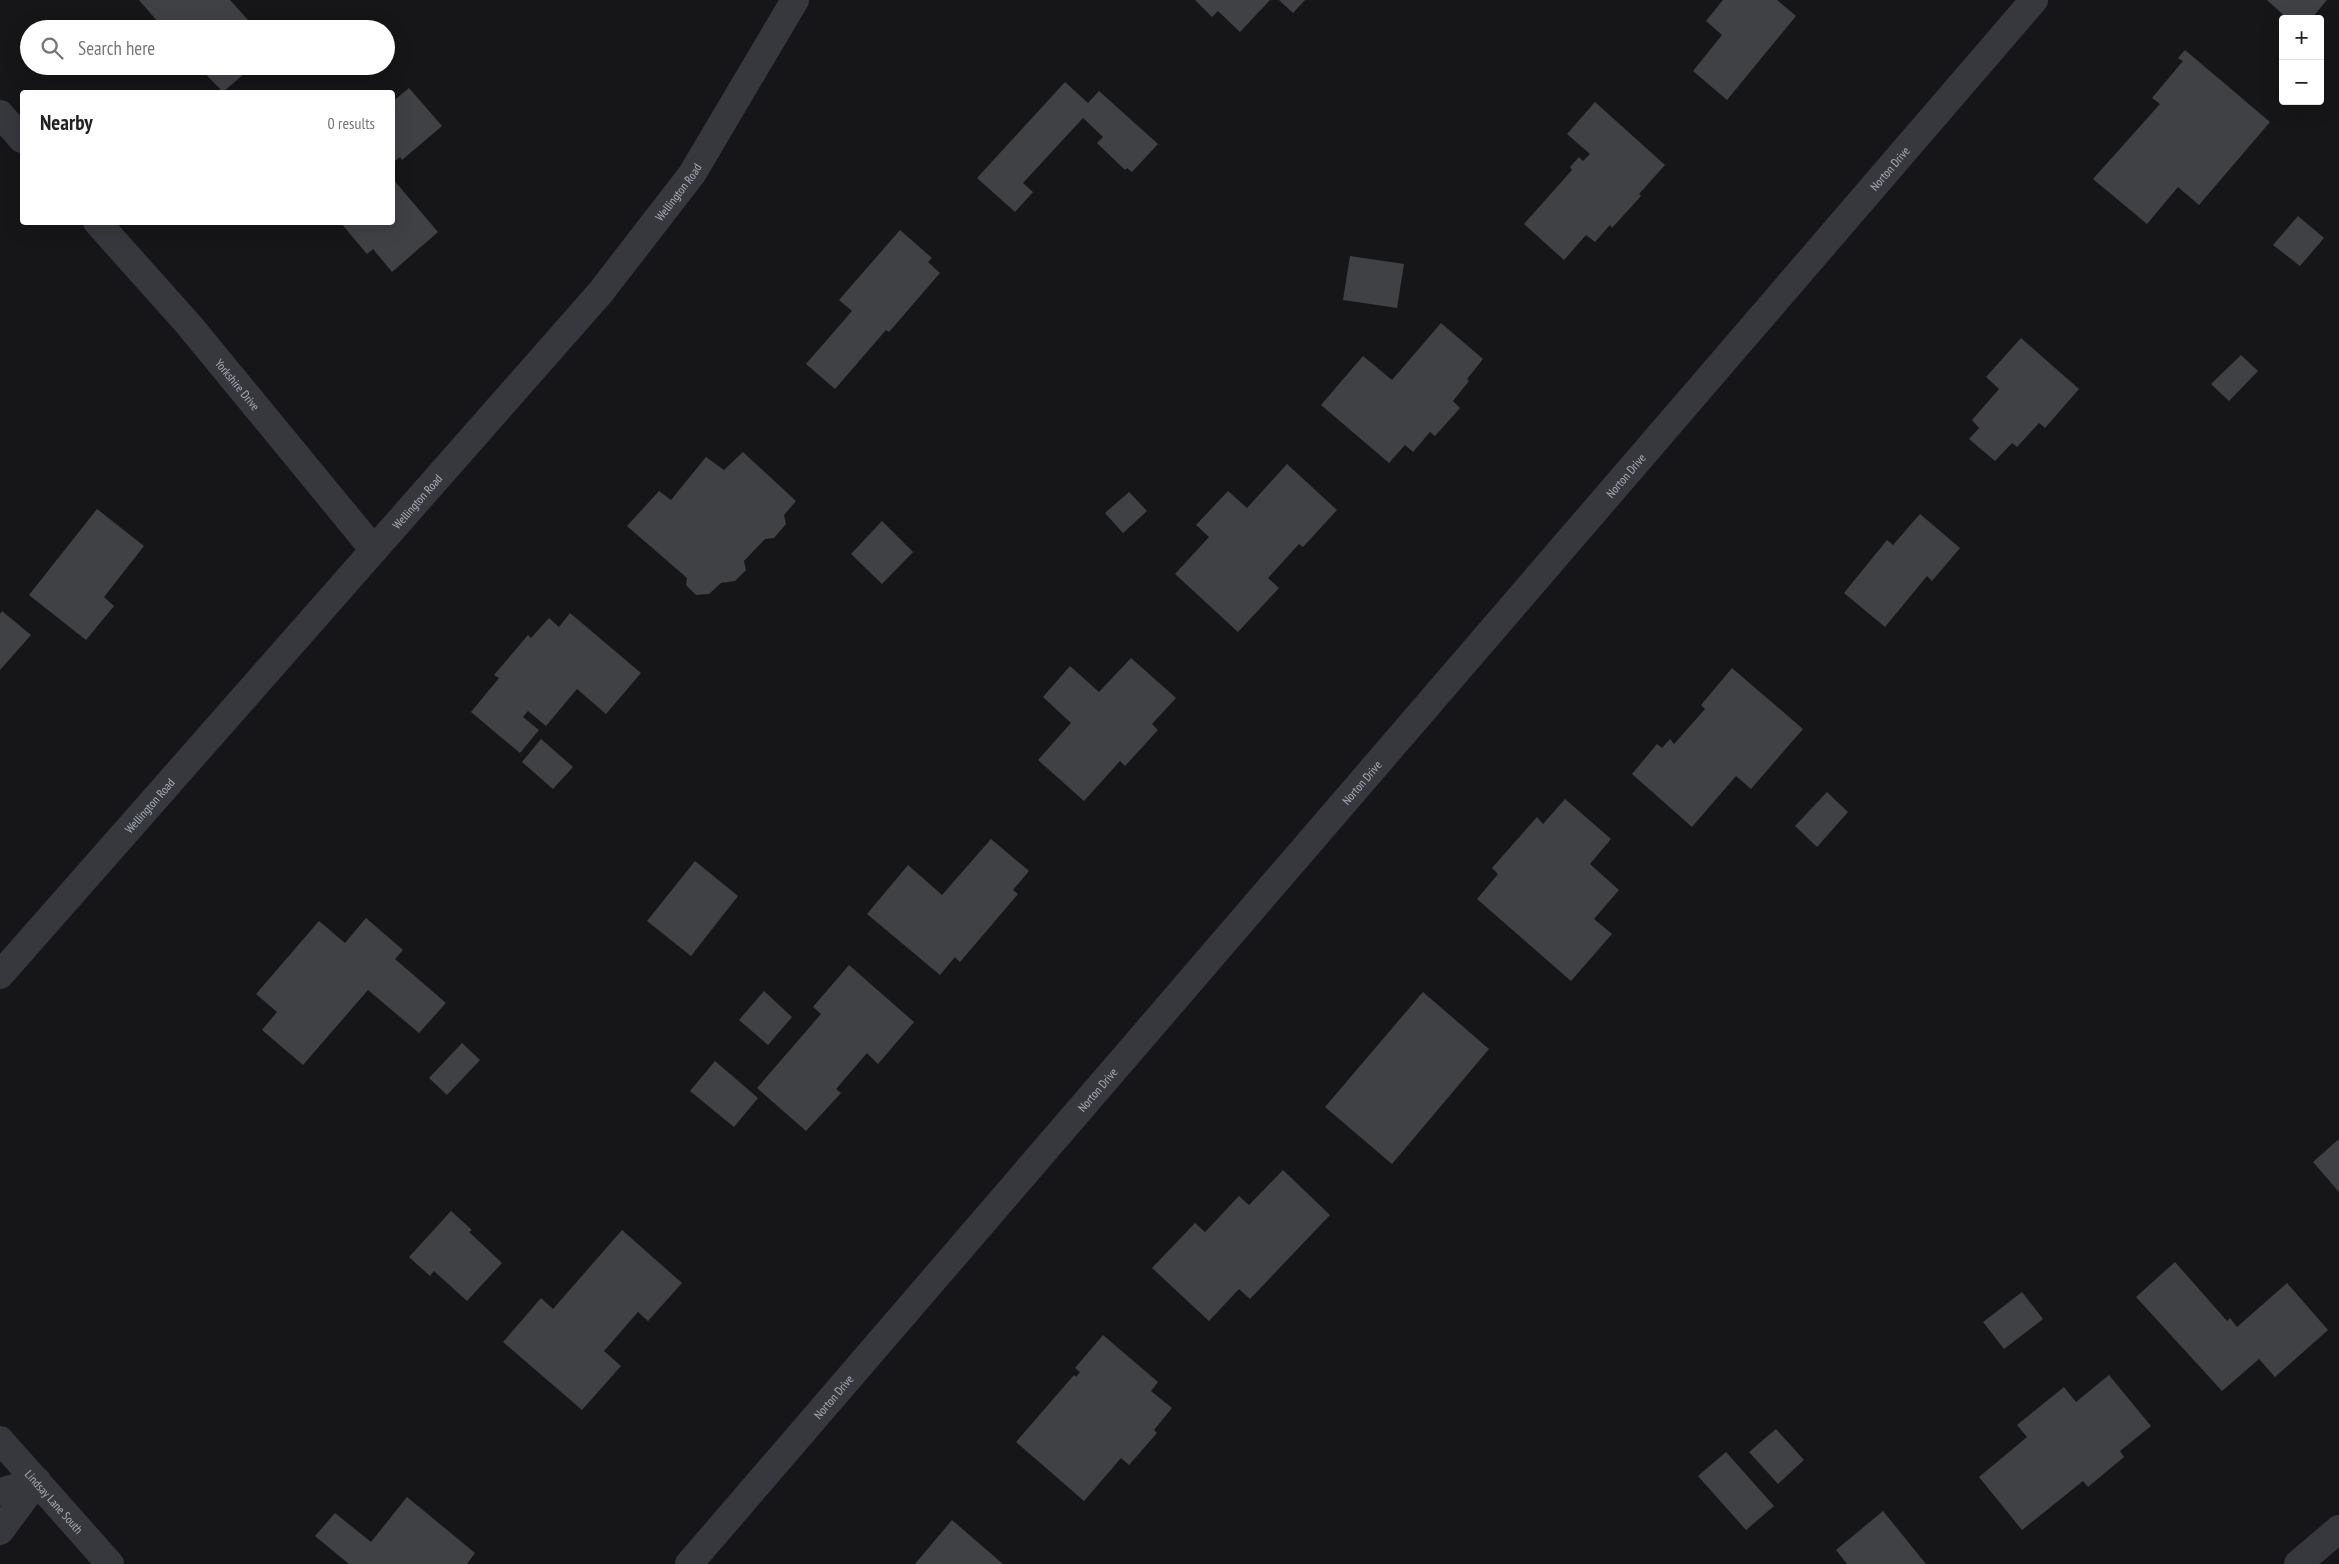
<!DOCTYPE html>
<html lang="en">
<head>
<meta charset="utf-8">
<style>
	body { margin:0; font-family:"PT Sans Narrow",sans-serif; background:#f2f2f2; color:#222 }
	.controls { position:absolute; right:15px; top:15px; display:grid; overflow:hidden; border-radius:5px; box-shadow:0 5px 20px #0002 }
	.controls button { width:45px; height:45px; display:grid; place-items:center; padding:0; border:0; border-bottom:1px solid #e0e0e0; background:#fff; color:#222; font:25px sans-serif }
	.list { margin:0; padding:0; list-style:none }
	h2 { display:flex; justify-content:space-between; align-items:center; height:65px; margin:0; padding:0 20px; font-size:21px }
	h2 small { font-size:16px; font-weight:400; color:#767676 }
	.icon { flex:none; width:28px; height:28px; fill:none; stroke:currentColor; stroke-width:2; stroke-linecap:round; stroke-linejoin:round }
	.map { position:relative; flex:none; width:2339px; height:1564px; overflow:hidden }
	.search { position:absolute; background:#fff; box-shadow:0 5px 20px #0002; left:20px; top:20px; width:375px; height:55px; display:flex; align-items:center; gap:12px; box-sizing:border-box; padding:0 18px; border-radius:28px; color:#767676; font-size:19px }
	.panel { position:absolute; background:#fff; box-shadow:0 5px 20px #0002; left:20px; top:90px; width:375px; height:135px; border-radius:5px }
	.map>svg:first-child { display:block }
	.building { fill:#404145 }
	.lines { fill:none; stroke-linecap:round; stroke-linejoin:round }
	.minor { stroke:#37383d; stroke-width:28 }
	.tertiary { stroke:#37383d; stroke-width:28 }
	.labels { text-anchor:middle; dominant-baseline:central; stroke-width:4.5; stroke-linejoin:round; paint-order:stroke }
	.street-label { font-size:12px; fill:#a8adb8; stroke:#111113 }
</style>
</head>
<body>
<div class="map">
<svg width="2339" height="1564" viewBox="0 0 2339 1564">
	<rect width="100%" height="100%" fill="#161618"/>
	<!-- building -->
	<g class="building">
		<polygon points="139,0 230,0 256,29 164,29"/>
		<polygon points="1195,0 1270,0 1240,32 1218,11 1212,17"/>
		<polygon points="1279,0 1305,0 1293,13"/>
		<polygon points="1723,0 1777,0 1796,16 1727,100 1693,71 1722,35 1706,21"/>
		<polygon points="2267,0 2327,0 2311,19 2288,19"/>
		<polygon points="2185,50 2270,122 2199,205 2178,187 2147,224 2093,179 2160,104 2152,98 2183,61 2178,58"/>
		<polygon points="198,66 253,66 223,92"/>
		<polygon points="1065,82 1088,103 1099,91 1158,144 1132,172 1127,168 1125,170 1097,143 1103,137 1083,118 1023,183 1033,192 1015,212 977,178"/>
		<polygon points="409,88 442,126 402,160 400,157 392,163 392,102"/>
		<polygon points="1595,102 1665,165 1639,194 1641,196 1612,228 1610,225 1595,242 1586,235 1564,260 1524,224 1572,170 1570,167 1579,157 1583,161 1590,154 1567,134"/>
		<polygon points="392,178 438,232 392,272 373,249 367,254 340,222 392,222"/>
		<polygon points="2298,216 2324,238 2300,266 2273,245"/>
		<polygon points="900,230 932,258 928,262 940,273 889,332 886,330 835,389 806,364 852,311 839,300"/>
		<polygon points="1350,256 1404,264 1397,308 1343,300"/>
		<polygon points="1441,323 1483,359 1467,379 1469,381 1453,401 1460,408 1435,436 1430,432 1413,452 1405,445 1389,463 1321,405 1363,356 1392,380"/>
		<polygon points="2021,338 2079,389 2045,428 2039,423 2017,447 2012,443 1995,461 1969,439 1979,428 1972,420 1999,389 1986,377"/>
		<polygon points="2241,355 2258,371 2229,401 2211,384"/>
		<polygon points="743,452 796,501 784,515 786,524 774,538 765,539 744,561 746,570 735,581 721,583 709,594 696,595 686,585 687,578 627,526 659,491 671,500 706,457 724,470"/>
		<polygon points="1287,464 1337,510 1303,547 1299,544 1268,578 1279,588 1238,632 1175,574 1209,537 1196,525 1228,491 1247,508"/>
		<polygon points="1129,492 1147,511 1123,533 1105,513"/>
		<polygon points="97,509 144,546 104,597 114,606 86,640 29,595"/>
		<polygon points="1920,514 1960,548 1932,581 1927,576 1885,627 1844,593 1887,540 1893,545"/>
		<polygon points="882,521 913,552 882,584 851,554"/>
		<polygon points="2,611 31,635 0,670 0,614"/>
		<polygon points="570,613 641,673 606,714 577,689 546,726 528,711 523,717 539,730 520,753 471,712 499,678 494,675 528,635 531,638 549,618 559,627"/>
		<polygon points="1131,658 1176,698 1152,724 1158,730 1125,766 1120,761 1084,801 1038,760 1071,723 1043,697 1070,666 1099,692"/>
		<polygon points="1732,668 1803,729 1751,789 1736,776 1692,827 1632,774 1657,744 1662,748 1670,739 1674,744 1705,709 1701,705"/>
		<polygon points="541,739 573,767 553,789 522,762"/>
		<polygon points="1827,792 1848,812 1817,847 1795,826"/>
		<polygon points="1565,799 1611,839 1590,864 1619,890 1594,919 1612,934 1571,981 1477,899 1498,874 1492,868 1537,817 1543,824"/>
		<polygon points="991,839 1029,871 1013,890 1018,894 960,962 955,957 940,975 867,914 908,865 942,895"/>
		<polygon points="695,861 738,896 691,956 647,921"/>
		<polygon points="366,918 403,950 395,959 446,1003 419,1033 368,990 303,1065 262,1030 277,1012 256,994 319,921 345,943"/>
		<polygon points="849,965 914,1022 878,1064 867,1053 836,1089 841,1093 806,1131 757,1088 821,1014 813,1007"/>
		<polygon points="764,991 792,1017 768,1045 739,1020"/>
		<polygon points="1423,992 1489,1049 1392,1164 1325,1107"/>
		<polygon points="462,1043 480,1060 447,1095 429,1078"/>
		<polygon points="715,1061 758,1098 734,1127 690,1091"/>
		<polygon points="2339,1139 2339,1192 2313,1162"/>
		<polygon points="1283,1170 1330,1215 1250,1299 1239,1289 1209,1321 1152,1268 1195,1223 1205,1232 1239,1196 1249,1205"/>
		<polygon points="451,1211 472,1230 469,1232 502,1263 467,1301 434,1271 430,1276 409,1257"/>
		<polygon points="622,1230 682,1283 648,1321 638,1312 604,1351 621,1366 582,1410 503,1342 541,1298 553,1309"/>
		<polygon points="2175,1262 2227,1321 2230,1318 2237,1327 2287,1283 2328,1330 2275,1377 2259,1359 2222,1391 2136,1297"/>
		<polygon points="2022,1292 2043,1319 2004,1349 1983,1322"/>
		<polygon points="1103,1335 1158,1382 1151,1391 1172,1408 1154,1430 1157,1433 1129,1465 1121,1458 1084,1501 1016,1442 1074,1375 1076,1377 1080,1372 1075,1368"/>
		<polygon points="2109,1375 2151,1426 2120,1451 2124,1457 2088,1487 2083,1481 2022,1530 1979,1477 2027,1437 2017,1425 2064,1387 2076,1402"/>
		<polygon points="1776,1429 1804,1460 1778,1484 1749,1452"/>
		<polygon points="1726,1452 1774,1506 1746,1530 1698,1476"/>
		<polygon points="407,1497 475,1553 467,1564 349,1564 315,1536 335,1513 371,1542"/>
		<polygon points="1883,1511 1926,1564 1847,1564 1836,1550"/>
		<polygon points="952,1520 1003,1564 915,1564"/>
	</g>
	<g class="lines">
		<!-- minor -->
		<g class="minor">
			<polyline points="0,114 22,139"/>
			<path id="s1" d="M 97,222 L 189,325 L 374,550"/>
			<path id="s2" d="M 0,975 L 600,293 L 692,174 L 795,0"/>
			<polyline points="0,1492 37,1481"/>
			<polyline points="0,1531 37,1481"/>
			<path id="s3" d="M 689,1564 L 2034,0"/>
			<polyline points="2298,1564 2339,1529"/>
		</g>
		<!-- tertiary -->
		<path class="tertiary" id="s4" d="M 0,1440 L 110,1564"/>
	</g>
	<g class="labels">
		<!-- street labels -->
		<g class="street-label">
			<text stroke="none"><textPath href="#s3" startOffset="1841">Norton Drive</textPath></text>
			<text stroke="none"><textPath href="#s2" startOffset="1036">Wellington Road</textPath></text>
			<text stroke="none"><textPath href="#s1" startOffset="215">Yorkshire Drive</textPath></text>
			<text stroke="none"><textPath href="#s3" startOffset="1436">Norton Drive</textPath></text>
			<text stroke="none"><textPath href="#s2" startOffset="631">Wellington Road</textPath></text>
			<text stroke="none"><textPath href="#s3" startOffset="1031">Norton Drive</textPath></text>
			<text stroke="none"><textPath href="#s2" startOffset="226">Wellington Road</textPath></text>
			<text stroke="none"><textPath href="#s3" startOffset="626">Norton Drive</textPath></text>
			<text stroke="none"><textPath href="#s3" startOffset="221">Norton Drive</textPath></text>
			<text stroke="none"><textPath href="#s4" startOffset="82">Lindsay Lane South</textPath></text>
		</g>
	</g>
</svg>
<div class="controls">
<button>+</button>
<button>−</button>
</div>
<div class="search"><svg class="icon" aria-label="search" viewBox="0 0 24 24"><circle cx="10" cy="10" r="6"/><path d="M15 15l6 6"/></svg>Search here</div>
<section class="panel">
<h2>Nearby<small>0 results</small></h2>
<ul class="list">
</ul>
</section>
</div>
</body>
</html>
